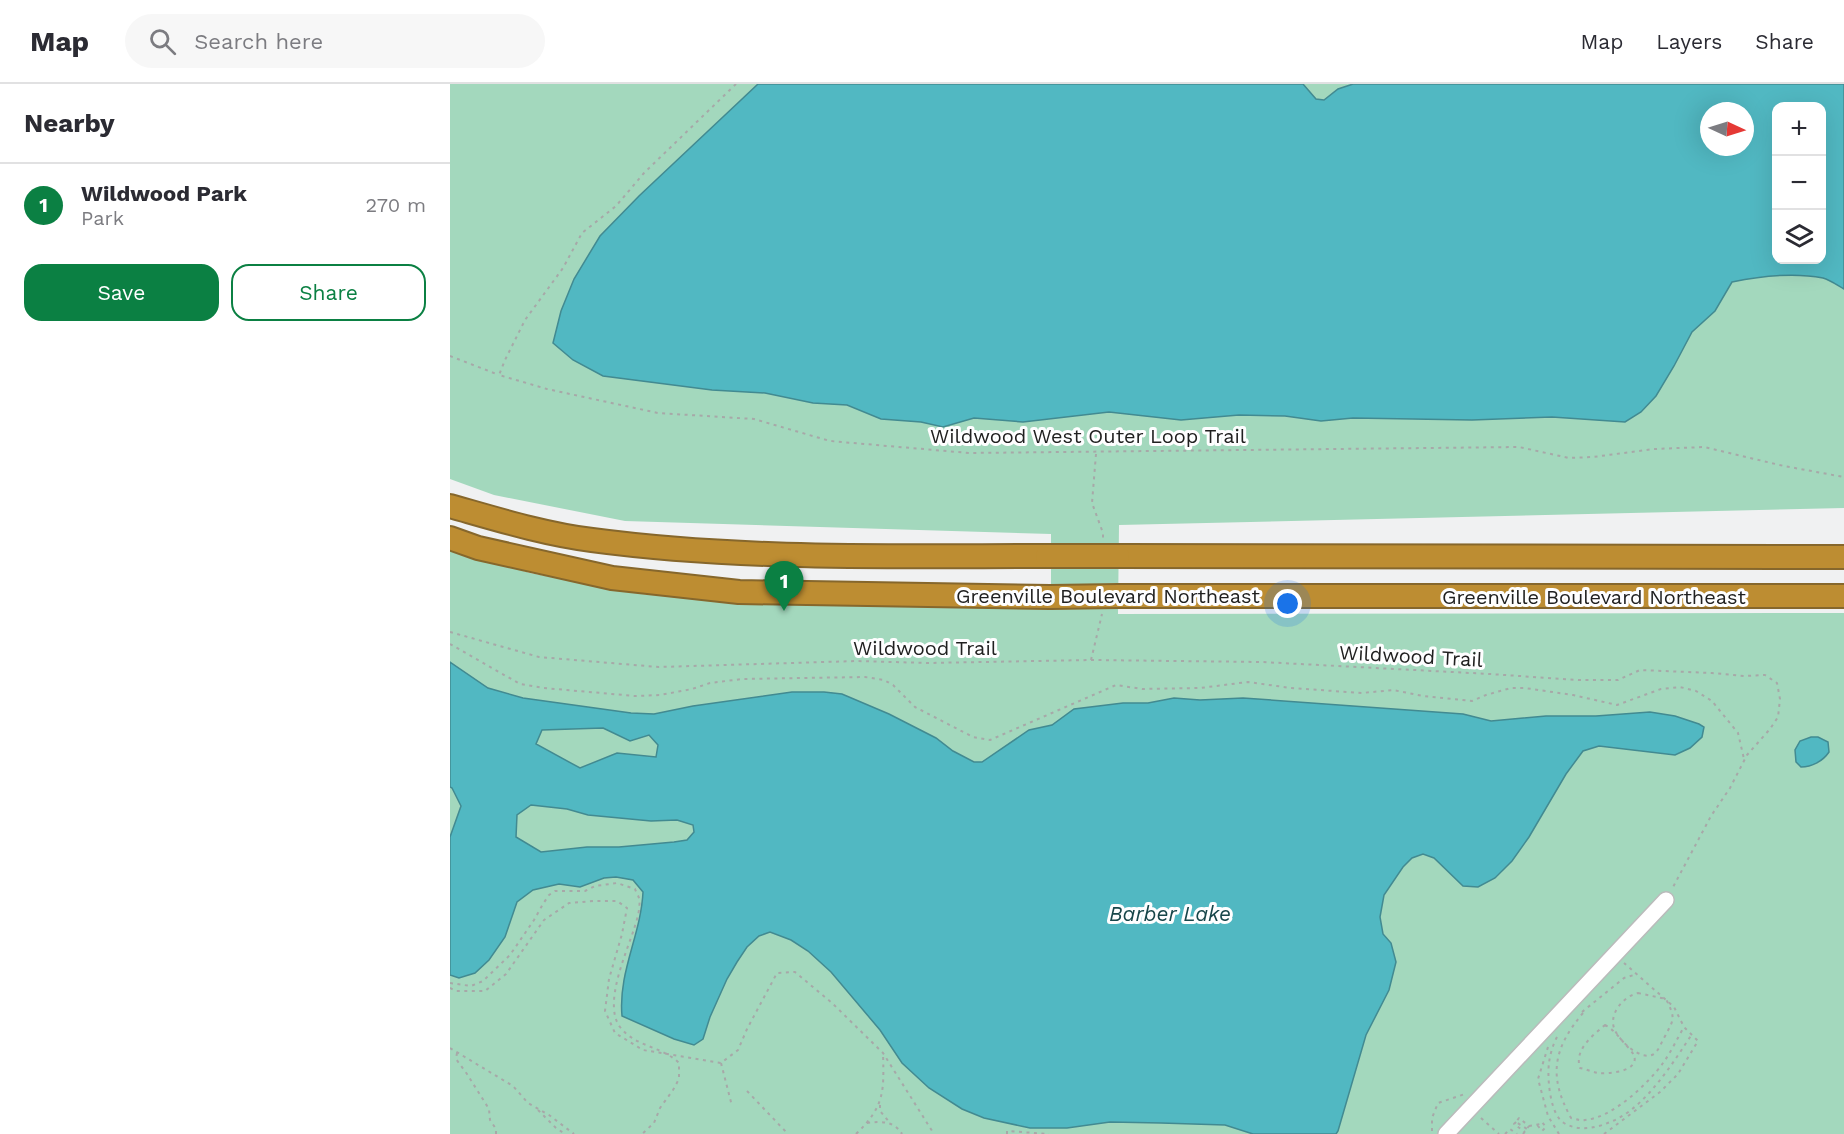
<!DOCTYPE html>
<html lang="en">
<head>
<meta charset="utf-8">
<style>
	body { margin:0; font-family:"Work Sans",sans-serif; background:#f7f7f7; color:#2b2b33 }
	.controls { position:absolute; right:18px; top:18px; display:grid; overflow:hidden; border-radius:12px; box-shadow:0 6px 24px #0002 }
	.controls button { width:54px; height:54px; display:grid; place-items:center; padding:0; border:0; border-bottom:2px solid #e1e1e2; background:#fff; color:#2b2b33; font:30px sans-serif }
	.compass { position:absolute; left:1250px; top:18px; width:54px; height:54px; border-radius:50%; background:#fff; box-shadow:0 6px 24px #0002; rotate:94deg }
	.you { position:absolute; left:838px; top:520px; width:21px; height:21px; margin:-15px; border:4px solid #fff; border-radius:50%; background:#1a73e8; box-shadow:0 0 0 9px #1a73e833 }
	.badge { display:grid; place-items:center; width:39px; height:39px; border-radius:50%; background:#0b8043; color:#fff; font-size:20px; font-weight:700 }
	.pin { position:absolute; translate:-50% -50px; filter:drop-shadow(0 2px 3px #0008) }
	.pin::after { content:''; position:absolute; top:32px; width:21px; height:18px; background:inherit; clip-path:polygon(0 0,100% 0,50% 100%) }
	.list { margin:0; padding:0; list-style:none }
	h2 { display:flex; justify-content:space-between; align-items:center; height:78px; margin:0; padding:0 24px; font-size:26px }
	h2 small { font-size:20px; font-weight:400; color:#7c7c81 }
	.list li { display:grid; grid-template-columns:39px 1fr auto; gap:18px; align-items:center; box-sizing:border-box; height:84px; padding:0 24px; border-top:2px solid #e1e1e2 }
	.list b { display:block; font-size:22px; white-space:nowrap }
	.list p { margin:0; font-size:20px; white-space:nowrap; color:#7c7c81 }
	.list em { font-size:20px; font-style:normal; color:#7c7c81 }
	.actions { display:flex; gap:12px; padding:18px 24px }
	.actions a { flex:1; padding:14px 0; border:2px solid #0b8043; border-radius:18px; text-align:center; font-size:21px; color:#0b8043 }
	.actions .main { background:#0b8043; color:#fff }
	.icon { flex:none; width:33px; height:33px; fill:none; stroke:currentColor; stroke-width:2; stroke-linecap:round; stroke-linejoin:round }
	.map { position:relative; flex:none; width:1394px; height:1050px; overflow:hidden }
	header { display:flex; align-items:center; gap:36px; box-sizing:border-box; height:84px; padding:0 30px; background:#fff; border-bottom:2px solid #e1e1e2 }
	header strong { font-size:28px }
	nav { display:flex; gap:33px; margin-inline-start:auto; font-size:21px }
	.search { width:420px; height:54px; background:#f7f7f7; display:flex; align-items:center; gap:15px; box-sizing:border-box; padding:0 21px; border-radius:33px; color:#7c7c81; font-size:22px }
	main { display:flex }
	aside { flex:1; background:#fff }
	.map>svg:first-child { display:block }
	.green { fill:#a3d8bd; fill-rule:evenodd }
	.water { fill:#51b8c2; stroke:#428a91; stroke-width:1.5; fill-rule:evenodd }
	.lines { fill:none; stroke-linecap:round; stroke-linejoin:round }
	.minor-casing { stroke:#babbbb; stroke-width:18 }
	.highway-casing { stroke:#86672c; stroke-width:26 }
	.path { stroke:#a7a8a8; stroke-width:2; stroke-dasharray:3 4.5; stroke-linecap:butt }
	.minor { stroke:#fff; stroke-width:15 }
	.highway { stroke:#bd8d32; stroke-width:22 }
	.highway-bridge-casing { stroke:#86672c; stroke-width:26; stroke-linecap:butt }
	.highway-bridge { stroke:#bd8d32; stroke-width:22 }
	.labels { text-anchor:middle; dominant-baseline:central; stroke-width:6; stroke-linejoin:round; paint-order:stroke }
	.street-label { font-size:20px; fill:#202020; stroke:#fefeff }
	.water-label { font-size:21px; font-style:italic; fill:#17464a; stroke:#fefeff }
</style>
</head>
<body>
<header>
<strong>Map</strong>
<div class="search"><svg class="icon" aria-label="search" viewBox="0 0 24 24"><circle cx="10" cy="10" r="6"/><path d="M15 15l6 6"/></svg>Search here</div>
<nav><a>Map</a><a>Layers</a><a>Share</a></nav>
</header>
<main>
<aside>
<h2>Nearby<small></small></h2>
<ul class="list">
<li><span class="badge">1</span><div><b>Wildwood Park</b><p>Park</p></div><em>270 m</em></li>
</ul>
<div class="actions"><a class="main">Save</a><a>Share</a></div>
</aside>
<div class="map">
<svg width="1394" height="1050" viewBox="0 0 1394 1050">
	<rect width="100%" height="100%" fill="#f0f1f2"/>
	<!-- green -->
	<path class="green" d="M 0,0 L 1394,0 L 1394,424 L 669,441 L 668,530 L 1394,529 L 1394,1050 L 0,1050 L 0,464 L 80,489 L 192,510 L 285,518 L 524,521 L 595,524 L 601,524 L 601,450 L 175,437 L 44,411 L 0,395 ZM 1326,22 L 1372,22 L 1372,176 L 1326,176 ZM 1259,27 L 1295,27 L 1295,63 L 1259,63 Z"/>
	<!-- water -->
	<g class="water">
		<path d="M 308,0 L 853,0 L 866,15 L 874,16 L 888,5 L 903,0 L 1394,0 L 1394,205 C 1387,201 1380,196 1373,194 C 1343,188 1311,192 1282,198 L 1265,227 L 1242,248 L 1224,282 L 1206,312 L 1191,328 L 1175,338 L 1102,333 L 1022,336 L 903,334 L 871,337 L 835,332 L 789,331 L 731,336 L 659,328 L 573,338 L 524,334 L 493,343 L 471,338 L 431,335 L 397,321 L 363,319 L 315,309 L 262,306 L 153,292 L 123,276 L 103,259 L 111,227 L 124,195 L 150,152 L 189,112 ZM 1326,22 L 1372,22 L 1372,176 L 1326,176 ZM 1259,27 L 1295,27 L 1295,63 L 1259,63 Z"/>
		<path d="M 0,578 L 38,604 L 73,614 L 181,629 L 204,630 L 243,622 L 342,608 L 374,608 L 392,610 L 439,630 L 486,654 L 503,667 L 524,678 L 532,678 L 579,646 L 602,641 L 624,625 L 673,619 L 698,619 L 724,614 L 750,616 L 793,614 L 1013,630 L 1041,637 L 1096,632 L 1146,632 L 1200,628 L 1225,632 L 1249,640 L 1254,643 L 1252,653 L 1240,664 L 1225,671 L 1149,662 L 1133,667 L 1116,690 L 1079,753 L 1062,777 L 1045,794 L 1028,803 L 1013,802 L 984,774 L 973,770 L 962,774 L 953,783 L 934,811 L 930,833 L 933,850 L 941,859 L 946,878 L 939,906 L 916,951 L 888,1047 L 886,1050 L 803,1050 L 775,1041 L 711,1039 L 660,1038 L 617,1044 L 580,1044 L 534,1034 L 512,1025 L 479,1004 L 452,979 L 430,946 L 381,888 L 358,867 L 341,856 L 320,848 L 309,852 L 297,863 L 287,878 L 277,895 L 260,933 L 253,955 L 244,961 L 224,955 L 172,932 C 168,888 191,851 193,808 L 183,796 L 166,793 L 154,794 L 130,803 L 109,800 L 83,806 L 67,818 L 55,853 L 39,876 L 25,889 L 9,894 L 0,891 L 0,753 L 11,722 L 2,704 L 0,703 ZM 153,644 L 180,657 L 199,651 L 208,661 L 206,673 L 167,669 L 130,684 L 86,660 L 92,646 ZM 81,721 L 117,725 L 138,731 L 201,737 L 227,736 L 243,741 L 244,748 L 237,756 L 224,758 L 169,763 L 137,763 L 91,768 L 66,753 L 67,731 Z"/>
		<path d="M 1361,653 L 1368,653 L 1378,658 L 1379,668 C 1373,677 1362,683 1351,683 L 1346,678 L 1345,666 L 1350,657 Z"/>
	</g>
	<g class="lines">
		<defs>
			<polyline id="minor" points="996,1050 1216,816"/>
			<g id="highway">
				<path d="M 0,422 C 46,435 94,450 142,456 C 292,476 446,472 597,472"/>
				<polyline points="0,454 28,464 162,494 289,508 600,513"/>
				<polyline points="668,472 1394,473"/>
				<polyline points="669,512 1394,512"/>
			</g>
		</defs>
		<!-- minor casing -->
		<use href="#minor" class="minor-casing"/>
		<!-- highway casing -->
		<use href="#highway" class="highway-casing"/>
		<!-- path -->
		<g class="path">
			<polyline points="286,0 194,89 166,122 132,149 113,184 75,236 55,276 49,291 97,305 208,329 304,335 380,357 519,369 1069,363 1119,374 1143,373 1204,365 1254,363 1334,382 1394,393"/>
			<polyline points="0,272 49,291"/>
			<polyline points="646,370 642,419 653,449 653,455"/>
			<polyline points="0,548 89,573 209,583 407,577 478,579 641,576 812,578 1040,590 1128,596 1168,596 1190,586 1262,589 1294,592 1315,591 1327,599 1330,615 1328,633 1320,645 1297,671 1280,704 1261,732 1222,805"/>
			<polyline points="0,560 70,600 94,604 185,612 210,611 242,605 260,599 292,595 415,593 434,596 443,601 465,623 523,653 540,656 666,601 692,605 750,604 798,598 841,604 912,609 943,606 973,612 1022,617 1036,611 1061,604 1075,604 1123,611 1167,621 1211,605 1230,603 1246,607 1262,617 1288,649 1294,675"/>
			<polyline points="641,576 652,530"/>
			<path d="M 0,899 L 21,902 L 33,897 L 60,871 L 84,836 L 93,820 L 99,811 L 105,807 L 135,807 L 145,802 L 167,799 L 185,805 C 186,808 188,811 189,814 C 191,823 187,836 184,845 C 176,870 153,920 170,943 C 185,963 212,962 229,979 L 229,995 L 223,1006 L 210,1024 L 204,1039 L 192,1050"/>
			<polyline points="0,904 6,907 35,907 56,890 94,836 119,819 144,817 167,817 177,824 172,850 159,895 155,927 165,949 193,966 271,979 288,966 297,945 327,889 345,888 382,919 433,969 484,1050"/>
			<path d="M 1188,909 L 1216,915 C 1226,935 1224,935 1214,954 C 1211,959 1209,966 1204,970 C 1191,978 1168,956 1164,944 C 1159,929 1174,912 1188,909 Z"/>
			<polyline points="1132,928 1174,894 1187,890"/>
			<path d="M 1133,929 C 1103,965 1098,992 1121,1034 C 1126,1035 1130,1037 1135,1036 C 1162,1034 1198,1000 1213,979 C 1221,968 1227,955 1234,943"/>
			<path d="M 1155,941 C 1163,945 1169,953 1175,960 C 1178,963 1182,968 1184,971 C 1190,988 1158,990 1148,989 C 1142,988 1136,985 1130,984 C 1124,966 1142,952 1155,941 Z"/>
			<path d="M 1107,953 C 1103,960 1100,971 1099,979 C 1097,994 1100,1031 1114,1039 C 1131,1049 1150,1043 1167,1035 C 1198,1019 1223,979 1242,950"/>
			<polyline points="1098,963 1088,995 1098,1032 1109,1050"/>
			<polyline points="0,964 63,1002 78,1019 99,1031 124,1050"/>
			<polyline points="7,969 6,975 17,990 39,1025 40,1036 46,1045 46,1050"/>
			<polyline points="271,979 282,1022"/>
			<polyline points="297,1007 338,1050"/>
			<polyline points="430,1021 430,1027 440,1039"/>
			<polyline points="88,1026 106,1044 115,1050"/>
			<polyline points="1031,1034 1049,1050"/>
			<polyline points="1066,1038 1064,1040 1075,1048"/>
			<path d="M 417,1039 C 432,1037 444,1037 452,1050"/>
			<polyline points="1079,1042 1090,1040 1092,1038 1096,1043 1092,1047 1088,1042 1090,1040"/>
			<polyline points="982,1047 982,1034 988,1019 1015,1010"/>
			<path d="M 406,1050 C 435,1022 434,1007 433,969"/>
			<polyline points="557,1050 557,1047 599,1050"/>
			<polyline points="1055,1050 1060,1045 1067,1050"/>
			<polyline points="1073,1050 1079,1042 1069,1034 1066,1038 1077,1045"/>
			<polyline points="1154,1050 1210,1008 1228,990 1248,957 1234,943 1224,923 1174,879"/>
		</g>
		<!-- minor -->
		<use href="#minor" class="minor"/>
		<!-- highway -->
		<use href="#highway" class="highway"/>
		<defs>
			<g id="highway-bridge">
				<polyline points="597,472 668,472"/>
				<polyline points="600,513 669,512"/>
			</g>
		</defs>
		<!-- highway-bridge casing -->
		<use href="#highway-bridge" class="highway-bridge-casing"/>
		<!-- highway-bridge -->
		<use href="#highway-bridge" class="highway-bridge"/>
	</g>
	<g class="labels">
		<!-- street labels -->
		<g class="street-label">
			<text x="638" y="352">Wildwood West Outer Loop Trail</text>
			<text x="658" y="512">Greenville Boulevard Northeast</text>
			<text x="1144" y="513">Greenville Boulevard Northeast</text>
			<text x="475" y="564">Wildwood Trail</text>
			<text transform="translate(961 572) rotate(3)">Wildwood Trail</text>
		</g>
		<!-- water labels -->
		<g class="water-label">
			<text x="720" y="829">Barber Lake</text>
		</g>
	</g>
</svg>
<div class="controls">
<button>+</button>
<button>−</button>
<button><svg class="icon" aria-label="layers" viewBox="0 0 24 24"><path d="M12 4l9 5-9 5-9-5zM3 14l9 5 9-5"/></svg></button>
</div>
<svg class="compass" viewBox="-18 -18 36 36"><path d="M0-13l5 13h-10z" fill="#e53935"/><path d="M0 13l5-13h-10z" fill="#7c7c81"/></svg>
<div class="you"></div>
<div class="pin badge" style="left:334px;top:527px">1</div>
</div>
</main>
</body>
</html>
